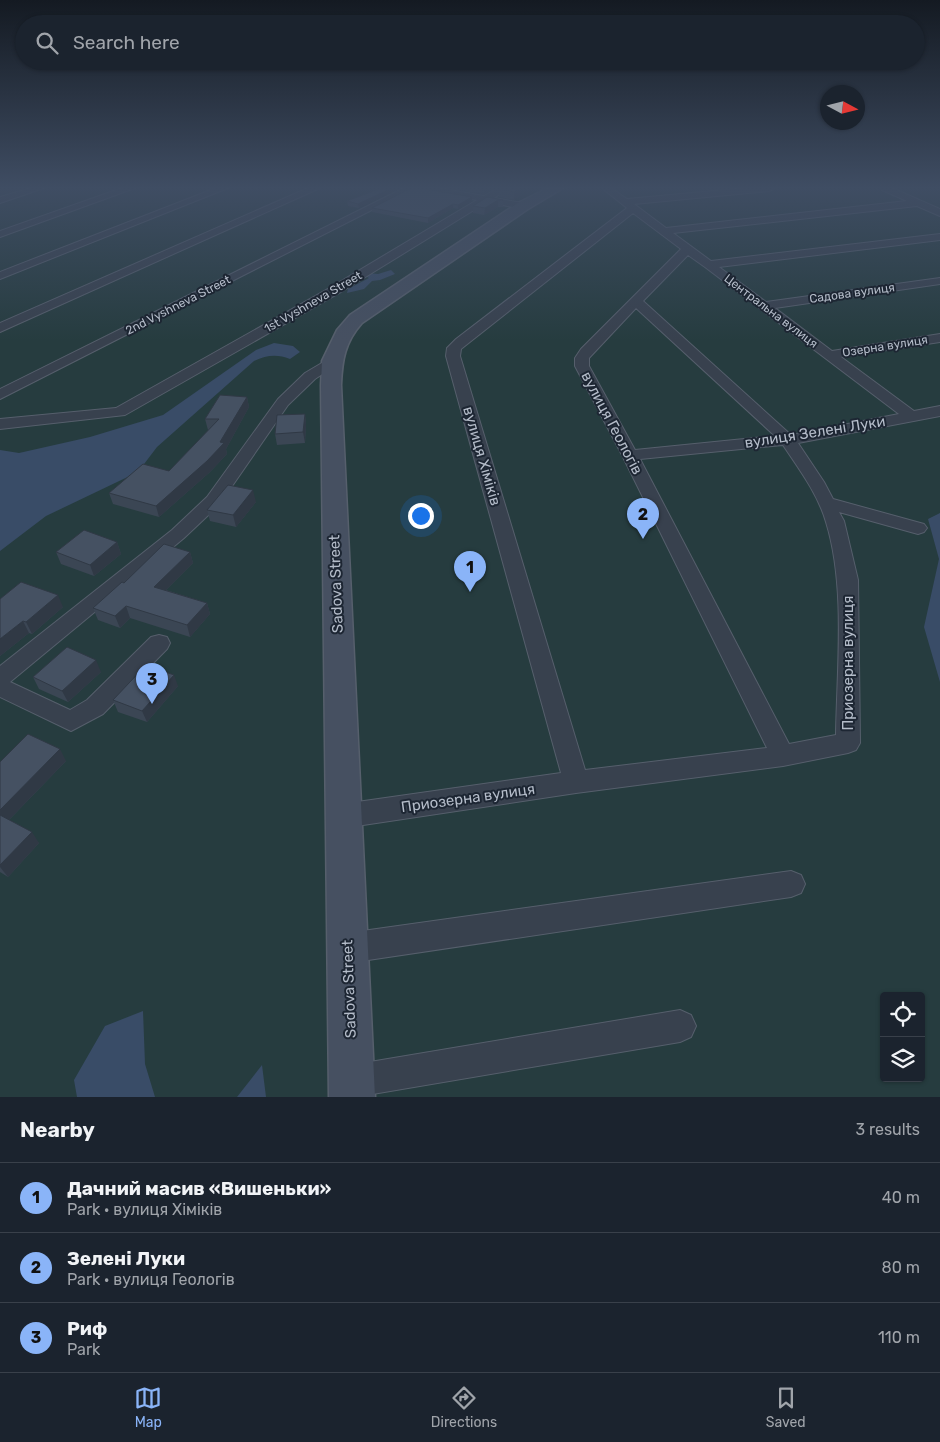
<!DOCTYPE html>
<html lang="en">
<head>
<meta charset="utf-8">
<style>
	body { margin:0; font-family:Rubik,sans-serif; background:#282f3a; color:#f1f3f6 }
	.controls { position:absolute; right:15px; bottom:15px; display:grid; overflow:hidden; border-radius:5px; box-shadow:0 1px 4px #0004 }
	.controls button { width:45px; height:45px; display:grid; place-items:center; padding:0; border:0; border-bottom:1px solid #39404a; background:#1b232e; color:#f1f3f6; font:25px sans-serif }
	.compass { position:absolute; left:820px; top:85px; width:45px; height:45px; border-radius:50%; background:#1b232e; box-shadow:0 1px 4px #0004; rotate:97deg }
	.you { position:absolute; left:420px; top:515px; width:18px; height:18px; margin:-12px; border:4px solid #fff; border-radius:50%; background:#1a73e8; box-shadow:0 0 0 8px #1a73e833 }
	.badge { display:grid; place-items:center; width:32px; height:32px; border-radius:50%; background:#8ab4f8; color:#111; font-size:16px; font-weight:700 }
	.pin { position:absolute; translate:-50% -41px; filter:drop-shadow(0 1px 2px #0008) }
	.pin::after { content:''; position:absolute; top:26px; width:18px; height:15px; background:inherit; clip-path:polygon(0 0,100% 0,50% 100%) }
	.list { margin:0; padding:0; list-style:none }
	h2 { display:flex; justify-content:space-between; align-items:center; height:65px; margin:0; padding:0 20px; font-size:21px }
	h2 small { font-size:16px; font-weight:400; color:#a0a4aa }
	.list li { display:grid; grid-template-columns:32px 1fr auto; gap:15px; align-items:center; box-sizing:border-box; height:70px; padding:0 20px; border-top:1px solid #39404a }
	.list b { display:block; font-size:19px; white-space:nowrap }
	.list p { margin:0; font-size:16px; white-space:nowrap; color:#a0a4aa }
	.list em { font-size:16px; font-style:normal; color:#a0a4aa }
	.icon { flex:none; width:28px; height:28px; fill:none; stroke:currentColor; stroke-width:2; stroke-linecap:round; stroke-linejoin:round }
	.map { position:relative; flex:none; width:940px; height:1097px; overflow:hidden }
	.search { position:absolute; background:#1b232e; box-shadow:0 1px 4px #0004; left:15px; right:15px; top:15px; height:55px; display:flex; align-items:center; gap:12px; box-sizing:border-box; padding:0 18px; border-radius:28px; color:#a0a4aa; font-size:19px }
	.sheet { height:275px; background:#1b232e }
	nav { display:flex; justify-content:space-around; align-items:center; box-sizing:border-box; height:70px; border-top:1px solid #39404a; background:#1b232e; font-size:14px; color:#a0a4aa }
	nav a { display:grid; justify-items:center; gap:2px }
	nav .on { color:#8ab4f8 }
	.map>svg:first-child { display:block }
	.green { fill:#263c3f; fill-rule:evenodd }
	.water { fill:#394c67 }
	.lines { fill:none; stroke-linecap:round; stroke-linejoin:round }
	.street-casing { stroke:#565f6c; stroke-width:2 }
	.secondary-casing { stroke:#565f6c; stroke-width:3 }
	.street { fill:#38414e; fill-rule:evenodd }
	.secondary { fill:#465061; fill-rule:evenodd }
	.wall { fill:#3b4654 }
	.shaded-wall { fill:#303945 }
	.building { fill:#455162; stroke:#303945 }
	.labels { text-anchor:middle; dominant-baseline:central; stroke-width:4; stroke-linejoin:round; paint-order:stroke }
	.far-street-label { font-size:12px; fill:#b4bcc9; stroke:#1d2633 }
	.street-label { font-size:15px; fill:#b4bcc9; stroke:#1d2633 }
</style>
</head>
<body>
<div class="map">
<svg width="940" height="1097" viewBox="0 0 940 1097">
	<rect width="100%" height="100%" fill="#242f3e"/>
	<!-- green -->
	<path class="green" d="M 0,188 L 940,188 L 940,1097 L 0,1097 ZM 884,996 L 921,996 L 921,1078 L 884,1078 Z"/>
	<!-- water -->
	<g class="water">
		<polygon points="391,270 395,274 380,280 372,281 364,289 347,293 348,289 369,278 365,276 368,273 378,274"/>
		<path d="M 274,343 L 293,346 L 300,352 L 290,359 C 277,354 267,355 254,361 L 157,447 L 138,472 L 46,516 L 0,551 L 0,450 L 19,453 L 90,437 L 163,415 L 256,350 Z"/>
		<polygon points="940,513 940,682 924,627 939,559 928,519"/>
		<polygon points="143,1011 145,1064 155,1097 77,1097 74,1080 105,1026"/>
		<polygon points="262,1065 266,1097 237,1097"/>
	</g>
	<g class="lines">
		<defs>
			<g id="street">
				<polygon points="31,188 44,188 0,203 0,197"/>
				<polygon points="122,188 135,188 0,237 0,231"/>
				<polygon points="216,188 228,188 0,279 0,272"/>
				<polygon points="308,188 320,188 0,332 0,323"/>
				<polygon points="404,188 415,188 0,399 0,389"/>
				<polygon points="420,188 438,188 484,196 498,188 508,188 494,198 523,203 528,206 523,209 487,202 341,292 125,415 0,429 0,419 116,408 333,286 477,200 425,191"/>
				<path d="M 602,188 L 611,188 L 627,199 L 746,188 L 775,188 L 770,191 L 634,204 L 666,228 L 907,201 L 882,190 L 881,188 L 892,188 L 940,209 L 940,216 L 917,206 L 673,233 L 711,261 L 940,234 L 940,240 L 719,267 L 766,302 L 940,278 L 940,284 L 775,308 L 832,351 L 940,334 L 940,342 L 841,357 L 914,411 L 940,406 L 940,416 L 798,443 L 824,482 L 833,499 L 924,524 L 927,528 L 924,532 L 918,534 L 839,512 L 844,521 L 858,580 L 860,743 L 856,750 L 848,753 L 783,766 L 576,793 L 343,828 L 334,824 L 330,816 L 334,808 L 343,804 L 561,773 L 446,356 L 447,348 L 456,339 L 627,208 ZM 633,213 L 681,249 L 581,349 L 575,358 L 575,366 L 622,455 L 767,748 L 585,770 L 460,356 L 461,349 L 466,345 ZM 688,255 L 705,267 L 899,414 L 791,435 L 643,301 ZM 636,308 L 775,436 L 635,450 L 589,366 L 589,358 ZM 783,445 C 799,469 818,494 826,522 C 846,586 837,668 836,735 L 789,744 L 640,459 Z"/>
				<polygon points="332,357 337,358 339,361 337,364 315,379 288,405 219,505 184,538 10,682 70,710 87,700 151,637 159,635 167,637 170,643 167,649 103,714 71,731 0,697 0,666 172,530 207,497 278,399 305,373"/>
				<polygon points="791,871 801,875 805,884 801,893 791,897 348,963 338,958 333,948 338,938 348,933"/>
				<polygon points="680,1010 691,1015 696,1026 691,1037 680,1042 355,1097 340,1093 336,1081 340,1069 352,1065"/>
			</g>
			<path id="secondary" d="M 548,188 L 563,188 L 528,209 L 362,323 C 345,342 342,360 341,385 L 375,1097 L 329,1097 L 321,385 L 322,361 L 337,330 L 350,315 L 518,203 Z"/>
		</defs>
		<!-- street casing -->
		<use href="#street" class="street-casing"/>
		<!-- secondary casing -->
		<use href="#secondary" class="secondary-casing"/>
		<!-- street -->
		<use href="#street" class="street"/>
		<!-- secondary -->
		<use href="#secondary" class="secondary"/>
	</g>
	<!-- wall -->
	<g class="wall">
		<polygon points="381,188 359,208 348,206 347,201"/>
		<polygon points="446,188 492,188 492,189 484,194"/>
		<polygon points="521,188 521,195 514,200 499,197 499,189"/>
		<polygon points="425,189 472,201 458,209 453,208 428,223 372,212 372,208"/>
		<polygon points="487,197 503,200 503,207 498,207 484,215 473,213 473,206"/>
		<polygon points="247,397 249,407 226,449 227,454 210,472 159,517 113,504 109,493 169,471 209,430 208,430 205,419"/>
		<polygon points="305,414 306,425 305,443 277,445 275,434"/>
		<polygon points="256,502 236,527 210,521 207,510"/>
		<polygon points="117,542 121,554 94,576 61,564 56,552"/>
		<polygon points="190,552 193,563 166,590 207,603 210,614 190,637 130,618 120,628 98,620 93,608 124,583"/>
		<polygon points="0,599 63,607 32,634 29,633 0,656"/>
		<polygon points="101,672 68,702 39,689 33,677"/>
		<polygon points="178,686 147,722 118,712 113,700"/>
		<polygon points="66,761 9,820 39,843 8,877 0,872 0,762"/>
	</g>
	<!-- shaded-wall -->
	<g class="shaded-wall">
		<polygon points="10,188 26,188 0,195 0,190"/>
		<polygon points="392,188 401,188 359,208 358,204"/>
		<polygon points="488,188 492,188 492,189 484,194 484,190"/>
		<polygon points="520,188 521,188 521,195 514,200 514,192"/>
		<polygon points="472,197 472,201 458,209 458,205"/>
		<polygon points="498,200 498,207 484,215 485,208"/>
		<polygon points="453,204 453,208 428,223 428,218"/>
		<polygon points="247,397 249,407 226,449 227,454 210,472 159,517 156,506 220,442"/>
		<polygon points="305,414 306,425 305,443 303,432"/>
		<polygon points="253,490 256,502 236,527 233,515"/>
		<polygon points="117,542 121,554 94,576 90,565"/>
		<polygon points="190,552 193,563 158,598 154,587"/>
		<polygon points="58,595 63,607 32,634 26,622"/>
		<polygon points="207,603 210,614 190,637 187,625"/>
		<polygon points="126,606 130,618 120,628 115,616"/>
		<polygon points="23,621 29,633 0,656 0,639"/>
		<polygon points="96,660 101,672 68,702 62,691"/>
		<polygon points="174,675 178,686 147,722 142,711"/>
		<polygon points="60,749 66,761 5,824 0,817 0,810"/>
		<polygon points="32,832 39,843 8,877 0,867 0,865"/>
	</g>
	<!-- building -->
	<g class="building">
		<polygon points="0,188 10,188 0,190"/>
		<polygon points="381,188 392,188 358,204 347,201"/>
		<polygon points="411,188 422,188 425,189 472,197 458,205 453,204 428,218 372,208"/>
		<polygon points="469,188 488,188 484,190"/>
		<polygon points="501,188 520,188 514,192 499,189"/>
		<polygon points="487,197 503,200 498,200 485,208 473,206"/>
		<polygon points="220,395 247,397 220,442 224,443 207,461 156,506 109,493 143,464 169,471 219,419 205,419"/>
		<polygon points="305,414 303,432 275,434 277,415"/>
		<polygon points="228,485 253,490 233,515 207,510"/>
		<polygon points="84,530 117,542 90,565 56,552"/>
		<polygon points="164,544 190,552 154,587 207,603 187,625 126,606 115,616 93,608 122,582 124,583"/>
		<polygon points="21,582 58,595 26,622 23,621 0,639 0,599"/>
		<polygon points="67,647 96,660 62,691 33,677"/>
		<polygon points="146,665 174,675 142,711 113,700"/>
		<polygon points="28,734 60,749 0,810 0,762"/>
		<polygon points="0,815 32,832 0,865"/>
	</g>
	<!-- sky -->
	<linearGradient id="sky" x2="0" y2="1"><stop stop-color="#141a22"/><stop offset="0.55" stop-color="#3f4d63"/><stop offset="1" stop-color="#3f4d63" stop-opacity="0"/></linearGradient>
	<rect width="940" height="341" fill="url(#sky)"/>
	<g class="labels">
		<!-- far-street labels -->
		<g class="far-street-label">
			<text transform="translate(852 293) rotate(-8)">Садова вулиця</text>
			<text transform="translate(313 302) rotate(-30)">1st Vyshneva Street</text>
			<text transform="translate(178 305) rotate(-27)">2nd Vyshneva Street</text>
			<text transform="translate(771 311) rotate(37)">Центральна вулиця</text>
			<text transform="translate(885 346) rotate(-9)">Озерна вулиця</text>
		</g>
		<!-- street labels -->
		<g class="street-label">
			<text transform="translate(612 423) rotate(62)">вулиця Геологів</text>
			<text transform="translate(815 432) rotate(-9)">вулиця Зелені Луки</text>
			<text transform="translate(482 456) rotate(74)">вулиця Хіміків</text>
			<text transform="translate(336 584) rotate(-92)">Sadova Street</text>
			<text transform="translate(848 663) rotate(-90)">Приозерна вулиця</text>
			<text transform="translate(468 798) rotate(-8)">Приозерна вулиця</text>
			<text transform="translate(349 989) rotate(-92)">Sadova Street</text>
		</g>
	</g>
</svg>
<div class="controls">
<button><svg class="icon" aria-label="locate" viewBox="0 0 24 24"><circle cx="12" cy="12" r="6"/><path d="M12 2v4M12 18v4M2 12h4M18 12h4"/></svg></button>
<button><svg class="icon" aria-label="layers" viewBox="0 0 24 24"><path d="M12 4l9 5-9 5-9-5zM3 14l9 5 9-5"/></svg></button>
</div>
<svg class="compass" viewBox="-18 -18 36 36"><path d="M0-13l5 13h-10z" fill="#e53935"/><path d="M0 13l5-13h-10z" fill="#a0a4aa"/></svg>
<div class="you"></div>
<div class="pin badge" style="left:470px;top:592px">1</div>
<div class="pin badge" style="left:643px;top:539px">2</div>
<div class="pin badge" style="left:152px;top:704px">3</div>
<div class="search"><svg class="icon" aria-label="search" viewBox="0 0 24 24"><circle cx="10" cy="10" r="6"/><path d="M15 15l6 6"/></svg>Search here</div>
</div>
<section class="sheet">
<h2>Nearby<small>3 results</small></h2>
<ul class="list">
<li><span class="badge">1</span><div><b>Дачний масив «Вишеньки»</b><p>Park · вулиця Хіміків</p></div><em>40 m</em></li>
<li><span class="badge">2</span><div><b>Зелені Луки</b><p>Park · вулиця Геологів</p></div><em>80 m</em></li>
<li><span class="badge">3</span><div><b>Риф</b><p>Park</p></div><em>110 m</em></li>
</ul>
</section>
<nav>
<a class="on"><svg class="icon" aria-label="map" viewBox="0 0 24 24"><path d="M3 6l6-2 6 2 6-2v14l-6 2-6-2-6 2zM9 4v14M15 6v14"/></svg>Map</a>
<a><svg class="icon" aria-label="directions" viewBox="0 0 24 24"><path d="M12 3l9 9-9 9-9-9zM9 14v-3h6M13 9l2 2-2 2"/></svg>Directions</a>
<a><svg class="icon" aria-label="saved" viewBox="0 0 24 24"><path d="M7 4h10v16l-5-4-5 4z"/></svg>Saved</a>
</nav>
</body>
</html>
